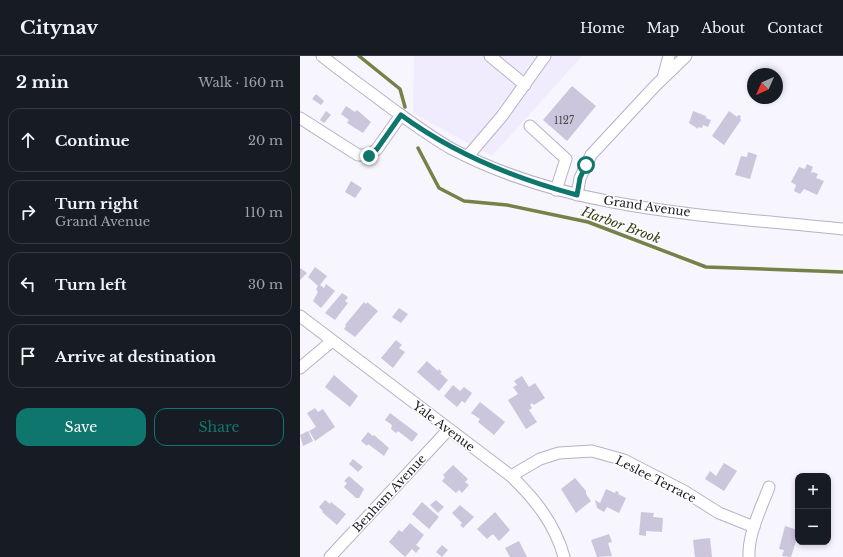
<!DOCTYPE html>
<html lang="en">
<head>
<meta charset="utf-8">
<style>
	body { margin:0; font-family:"Libre Baskerville",serif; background:#242831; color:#f1f3f6 }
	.controls { position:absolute; right:12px; bottom:12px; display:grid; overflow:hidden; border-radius:8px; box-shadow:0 2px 6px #0003 }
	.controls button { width:36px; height:36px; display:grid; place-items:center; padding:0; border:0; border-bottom:1px solid #363941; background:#171b24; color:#f1f3f6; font:20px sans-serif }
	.compass { position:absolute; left:447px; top:12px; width:36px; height:36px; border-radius:50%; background:#171b24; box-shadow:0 2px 6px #0003; rotate:225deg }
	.stop { position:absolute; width:12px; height:12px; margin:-9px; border:3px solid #0f766e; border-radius:50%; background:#fff }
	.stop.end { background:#0f766e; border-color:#fff; box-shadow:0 1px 4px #0008 }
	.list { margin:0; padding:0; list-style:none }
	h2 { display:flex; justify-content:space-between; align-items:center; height:52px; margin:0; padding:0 16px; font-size:17px }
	h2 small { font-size:13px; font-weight:400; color:#9ea1a6 }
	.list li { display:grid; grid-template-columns:26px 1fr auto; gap:12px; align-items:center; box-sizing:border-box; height:64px; margin:0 8px 8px; padding:0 8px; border:1px solid #363941; border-radius:12px }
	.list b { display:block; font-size:15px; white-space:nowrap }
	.list p { margin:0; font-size:13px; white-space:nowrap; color:#9ea1a6 }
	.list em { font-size:13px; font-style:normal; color:#9ea1a6 }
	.actions { display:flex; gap:8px; padding:12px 16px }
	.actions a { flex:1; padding:9px 0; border:1px solid #0f766e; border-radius:12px; text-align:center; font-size:14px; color:#0f766e }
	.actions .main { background:#0f766e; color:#fff }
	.icon { flex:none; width:22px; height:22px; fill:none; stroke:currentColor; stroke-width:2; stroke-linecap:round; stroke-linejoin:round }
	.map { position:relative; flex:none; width:543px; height:501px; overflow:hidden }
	header { display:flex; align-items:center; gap:24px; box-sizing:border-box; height:56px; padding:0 20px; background:#171b24; border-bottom:1px solid #363941 }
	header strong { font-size:19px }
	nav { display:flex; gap:22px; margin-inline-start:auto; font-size:14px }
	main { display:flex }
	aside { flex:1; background:#171b24 }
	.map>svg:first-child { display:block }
	.built { fill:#f0ecfe }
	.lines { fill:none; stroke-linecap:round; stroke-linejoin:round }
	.stream { stroke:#748248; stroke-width:3.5 }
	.building { fill:#cbc6dc }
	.minor-casing { stroke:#b7b2c8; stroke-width:13 }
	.minor { stroke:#fff; stroke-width:11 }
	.route { stroke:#0f766e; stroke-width:5 }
	.labels { text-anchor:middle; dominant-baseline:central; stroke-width:3; stroke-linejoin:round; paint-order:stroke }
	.number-label { font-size:10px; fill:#484651 }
	.street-label { font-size:12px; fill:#1d1c23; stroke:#fff }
	.water-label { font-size:13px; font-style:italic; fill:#343c17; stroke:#fff }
</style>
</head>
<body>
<header>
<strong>Citynav</strong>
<nav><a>Home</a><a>Map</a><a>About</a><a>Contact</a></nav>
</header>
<main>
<aside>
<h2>2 min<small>Walk · 160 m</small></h2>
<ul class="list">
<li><svg class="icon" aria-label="ahead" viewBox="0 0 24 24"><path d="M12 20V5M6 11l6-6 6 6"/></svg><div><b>Continue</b></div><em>20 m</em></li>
<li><svg class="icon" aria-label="right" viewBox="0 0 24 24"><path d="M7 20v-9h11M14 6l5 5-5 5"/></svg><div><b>Turn right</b><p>Grand Avenue</p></div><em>110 m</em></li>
<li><svg class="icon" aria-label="left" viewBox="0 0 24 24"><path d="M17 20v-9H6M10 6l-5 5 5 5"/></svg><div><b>Turn left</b></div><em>30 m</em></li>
<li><svg class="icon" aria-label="arrive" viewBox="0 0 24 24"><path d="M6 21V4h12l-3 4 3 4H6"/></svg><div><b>Arrive at destination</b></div></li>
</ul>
<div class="actions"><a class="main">Save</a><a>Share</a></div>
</aside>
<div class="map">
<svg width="543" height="501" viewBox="0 0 543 501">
	<rect width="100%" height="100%" fill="#f7f5fe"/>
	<!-- built -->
	<polygon class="built" points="114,0 282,0 192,100 113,57"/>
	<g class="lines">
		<!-- stream -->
		<g class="stream">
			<polyline points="59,0 100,33 105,51"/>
			<polyline points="118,92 139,132 164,145 207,149 288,166 406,211 543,216"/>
		</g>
	</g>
	<!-- building -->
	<g class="building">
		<polygon points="272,30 296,50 267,85 243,64"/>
		<polygon points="16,38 24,45 21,49 12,43"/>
		<polygon points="46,50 55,56 57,54 71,66 63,77 47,67 49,64 41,58"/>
		<polygon points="26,55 31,59 24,67 20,64"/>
		<polygon points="393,55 406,60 406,62 411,64 408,71 403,69 402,72 398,71 398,73 389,67"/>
		<polygon points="429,55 437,61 438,59 441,60 440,62 441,64 424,89 412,80"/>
		<polygon points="448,96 457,99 450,123 435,119 441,100 447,101"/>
		<polygon points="507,108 513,111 511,116 512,117 513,116 518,118 516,122 524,125 517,139 504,133 500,138 494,135 496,129 491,126 499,111 505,113"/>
		<polygon points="51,125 62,132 55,142 45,136"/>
		<polygon points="15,211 27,220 20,229 24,232 26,228 35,235 21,252 13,245 18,236 16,233 18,230 8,221"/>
		<polygon points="0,212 7,217 0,224"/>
		<polygon points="42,237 48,241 45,245 48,247 35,264 25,257"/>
		<polygon points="64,246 66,248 67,246 78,255 55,281 44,273 46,270 45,269"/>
		<polygon points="99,252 108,258 101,267 92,261"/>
		<polygon points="96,284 102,289 99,292 105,296 93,312 81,302"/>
		<polygon points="127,305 138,315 139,313 142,316 140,317 148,324 139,335 117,316"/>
		<polygon points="34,319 58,340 50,351 25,331"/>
		<polygon points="222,320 229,331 235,327 245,342 234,349 232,347 230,349 232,352 229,354 237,366 226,373 208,344 218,338 213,331 217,329 214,325"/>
		<polygon points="153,329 160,335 164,331 172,337 165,347 162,345 157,351 144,340"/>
		<polygon points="180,346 205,366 194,379 178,366 180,363 171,357"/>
		<polygon points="15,352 18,356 23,353 35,371 15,385 9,375 16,371 7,357"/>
		<polygon points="90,357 118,378 112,386 98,375 96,377 91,373 92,369 85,364"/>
		<polygon points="8,375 13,385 3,390 0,379"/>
		<polygon points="68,376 73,380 74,379 89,392 84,400 68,388 67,390 61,385"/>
		<polygon points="53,403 63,411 58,416 49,408"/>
		<polygon points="424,407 437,415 424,435 405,423 410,415 416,420"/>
		<polygon points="153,409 168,423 165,426 169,429 162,437 159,434 156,437 142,425 145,421 143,419"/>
		<polygon points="49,420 64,433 59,442 56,442 44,431 47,427 44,425"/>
		<polygon points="275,422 286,435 286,438 291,445 276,457 261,433"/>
		<polygon points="306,433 315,437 316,435 319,436 318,438 326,442 319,457 307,451 304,456 297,452 295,444 300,447"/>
		<polygon points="25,444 30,448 31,446 46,458 37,469 22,456 23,455 19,451"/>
		<polygon points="136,444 144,451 138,457 130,449"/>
		<polygon points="122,446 139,461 129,473 112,458"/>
		<polygon points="160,449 174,461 163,472 160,469 162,467 152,457"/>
		<polygon points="195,456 210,474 199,485 193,478 187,483 177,473"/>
		<polygon points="341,456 354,457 353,461 363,462 362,476 346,475 346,480 339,479"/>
		<polygon points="110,467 124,479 116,489 120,492 116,497 112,493 105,501 89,486 99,474 102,476"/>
		<polygon points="485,470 498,474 498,479 491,501 482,500 484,494 479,493"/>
		<polygon points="309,478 312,486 308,487 312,500 297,501 291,484"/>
		<polygon points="410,482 412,501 395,501 393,484"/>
		<polygon points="219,485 227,501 210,501 205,492"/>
		<polygon points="142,489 148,494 142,501 136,496"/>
	</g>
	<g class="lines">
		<defs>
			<g id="minor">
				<path d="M 22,0 C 43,17 65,32 87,49 C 108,64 129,80 152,93 C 272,156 411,159 543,173"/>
				<polyline points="190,0 225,29"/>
				<polyline points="363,22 369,0"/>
				<polyline points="0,62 58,99 69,99 77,93 101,59"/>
				<polyline points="230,70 266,103 256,134"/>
				<polyline points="168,100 202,60 245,0"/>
				<polyline points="277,139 280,122 291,99 355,30 386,0"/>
				<path d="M 0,260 L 211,420 C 235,443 255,468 264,501"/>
				<polyline points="0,312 32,285"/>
				<polyline points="211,420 240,403 259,397 292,395 324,404 384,435 419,457 454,471"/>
				<polyline points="30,501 148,374"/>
				<path d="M 449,501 C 448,477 461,453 469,431"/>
			</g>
		</defs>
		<!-- minor casing -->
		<use href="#minor" class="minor-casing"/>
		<!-- minor -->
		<use href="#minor" class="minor"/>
	</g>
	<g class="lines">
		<!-- route -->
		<path class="route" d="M 69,100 L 77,93 L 101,59 C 154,98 213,122 277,139 L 280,122 L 286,109"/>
	</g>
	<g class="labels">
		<!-- number labels -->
		<g class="number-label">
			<text x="264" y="64">1127</text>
		</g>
		<!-- street labels -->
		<g class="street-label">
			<text transform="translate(347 150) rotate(8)">Grand Avenue</text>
			<text transform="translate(144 370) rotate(37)">Yale Avenue</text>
			<text transform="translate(356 423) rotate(27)">Leslee Terrace</text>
			<text transform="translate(89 437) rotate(-47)">Benham Avenue</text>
		</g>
		<!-- water labels -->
		<g class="water-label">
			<text transform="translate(321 169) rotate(20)">Harbor Brook</text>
		</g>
	</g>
</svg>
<div class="controls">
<button>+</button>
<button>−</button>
</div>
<svg class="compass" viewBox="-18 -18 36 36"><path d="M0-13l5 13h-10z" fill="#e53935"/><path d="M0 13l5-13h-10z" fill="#9ea1a6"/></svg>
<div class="stop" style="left:286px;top:109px"></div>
<div class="stop end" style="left:69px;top:100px"></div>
</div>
</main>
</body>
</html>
